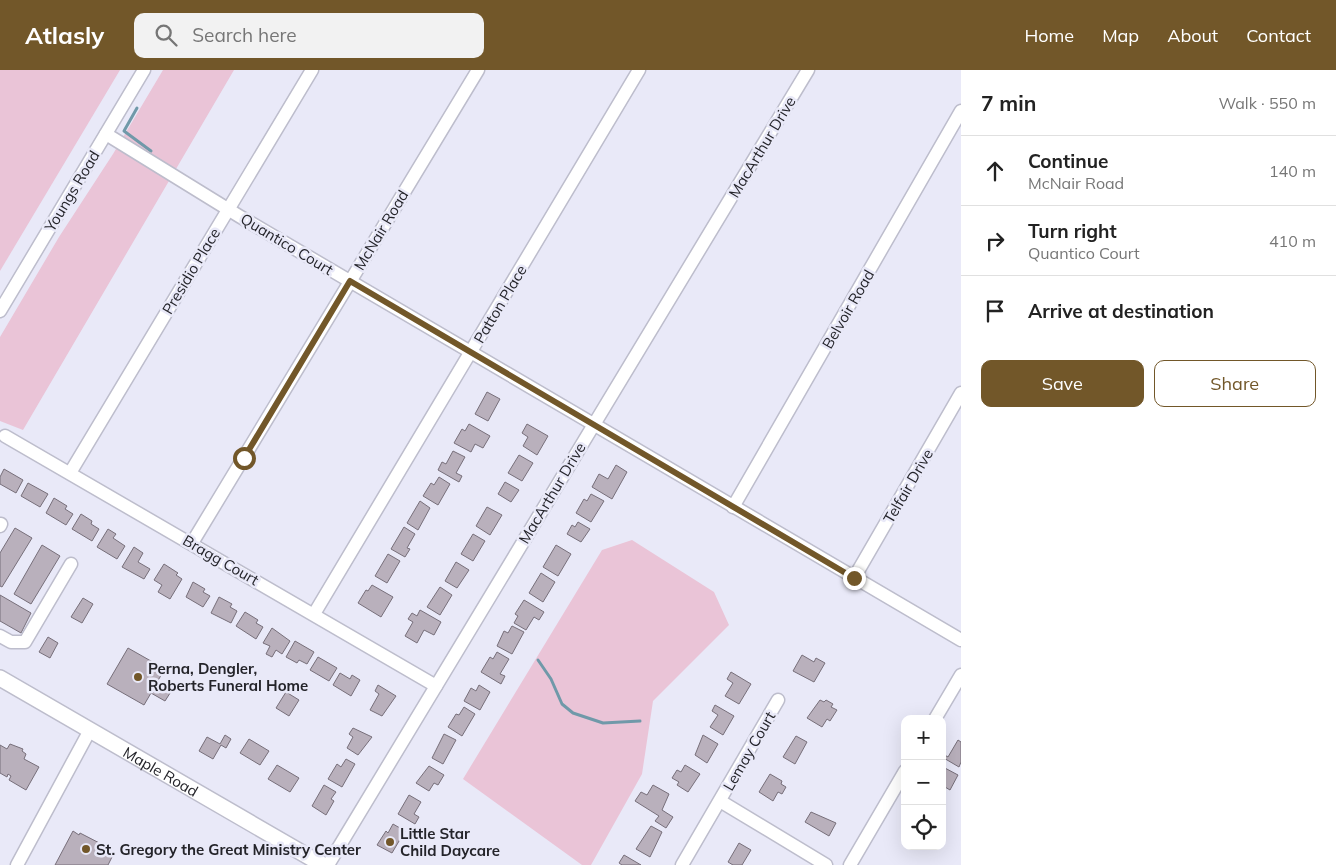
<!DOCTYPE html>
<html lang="en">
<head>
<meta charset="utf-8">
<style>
	body { margin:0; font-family:Mulish,sans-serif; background:#f2f2f2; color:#222 }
	.controls { position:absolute; right:15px; bottom:15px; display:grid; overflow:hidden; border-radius:10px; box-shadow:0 5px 20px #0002 }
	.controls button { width:45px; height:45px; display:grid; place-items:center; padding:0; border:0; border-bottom:1px solid #e0e0e0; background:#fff; color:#222; font:25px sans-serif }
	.stop { position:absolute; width:15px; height:15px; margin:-11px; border:4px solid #725729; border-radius:50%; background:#fff }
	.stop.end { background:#725729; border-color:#fff; box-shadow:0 1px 5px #0008 }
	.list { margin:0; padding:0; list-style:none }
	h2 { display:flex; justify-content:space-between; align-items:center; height:65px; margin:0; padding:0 20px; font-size:21px }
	h2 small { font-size:16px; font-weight:400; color:#767676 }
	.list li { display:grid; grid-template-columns:32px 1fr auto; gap:15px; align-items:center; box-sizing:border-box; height:70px; padding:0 20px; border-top:1px solid #e0e0e0 }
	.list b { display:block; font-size:19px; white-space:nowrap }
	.list p { margin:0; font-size:16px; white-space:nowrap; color:#767676 }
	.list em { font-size:16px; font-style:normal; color:#767676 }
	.actions { display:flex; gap:10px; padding:15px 20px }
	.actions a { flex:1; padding:11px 0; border:1px solid #725729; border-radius:10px; text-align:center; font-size:18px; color:#725729 }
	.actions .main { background:#725729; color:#fff }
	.icon { flex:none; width:28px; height:28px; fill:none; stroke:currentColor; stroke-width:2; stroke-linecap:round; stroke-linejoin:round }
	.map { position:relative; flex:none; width:961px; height:795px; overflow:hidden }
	header { display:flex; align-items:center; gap:30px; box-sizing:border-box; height:70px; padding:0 25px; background:#725729; color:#fff }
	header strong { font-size:24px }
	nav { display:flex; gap:28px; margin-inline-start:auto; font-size:18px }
	.search { width:350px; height:45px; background:#f2f2f2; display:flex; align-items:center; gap:12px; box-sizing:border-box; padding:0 18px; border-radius:10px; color:#767676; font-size:19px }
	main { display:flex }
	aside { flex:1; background:#fff }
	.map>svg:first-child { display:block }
	.green { fill:#eac4d7 }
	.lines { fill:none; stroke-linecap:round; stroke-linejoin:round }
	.stream { stroke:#7099a9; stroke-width:3 }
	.building { fill:#b9b0bc; stroke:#776f7a }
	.minor-casing { stroke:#bdbdcc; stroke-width:15 }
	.major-casing { stroke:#bdbdcc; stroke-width:18 }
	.minor { stroke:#fff; stroke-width:12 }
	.major { stroke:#fff; stroke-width:15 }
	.route { stroke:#725729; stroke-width:6 }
	.poi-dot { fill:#725729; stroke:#e9e9f8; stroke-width:2 }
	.labels { text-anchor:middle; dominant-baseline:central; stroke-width:5; stroke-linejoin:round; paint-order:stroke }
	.street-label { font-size:15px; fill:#24242a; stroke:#e9e9f8 }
	.poi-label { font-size:15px; font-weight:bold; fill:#24242a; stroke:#e9e9f8; text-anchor:start }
</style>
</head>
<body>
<header>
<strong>Atlasly</strong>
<div class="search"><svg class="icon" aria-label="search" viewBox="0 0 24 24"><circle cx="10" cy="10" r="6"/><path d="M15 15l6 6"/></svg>Search here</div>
<nav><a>Home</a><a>Map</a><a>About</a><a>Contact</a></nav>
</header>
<main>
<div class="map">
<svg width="961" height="795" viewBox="0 0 961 795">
	<rect width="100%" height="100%" fill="#e9e9f8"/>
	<!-- green -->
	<g class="green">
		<polygon points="0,0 120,0 0,201"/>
		<polygon points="163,0 234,0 23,360 0,351 0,267 59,167 113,84"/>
		<polygon points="632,470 714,522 729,555 653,631 642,704 591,795 582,795 463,709 602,480"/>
	</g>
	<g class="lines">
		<!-- stream -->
		<g class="stream">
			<polyline points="137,38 124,61 151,81"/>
			<polyline points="538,590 551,609 562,634 573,643 603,653 640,651"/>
		</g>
	</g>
	<!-- building -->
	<g class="building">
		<polygon points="487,322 500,329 488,351 475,344"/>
		<polygon points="469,354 490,366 483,378 475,374 471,382 454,373 462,359 465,361"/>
		<polygon points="527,354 548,366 537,385 523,376 528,367 522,363"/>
		<polygon points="453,381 465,387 456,403 462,406 459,412 438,400 442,392 446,394"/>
		<polygon points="519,385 533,393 522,411 508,403"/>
		<polygon points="616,395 627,402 612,429 592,417 599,404 608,409"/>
		<polygon points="4,399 23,410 16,423 0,414 0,407"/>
		<polygon points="439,407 450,414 438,435 423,426 431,413 434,415"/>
		<polygon points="505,412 519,420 511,432 498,424"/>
		<polygon points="28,413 48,424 40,437 21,426"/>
		<polygon points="591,424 604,431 591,452 576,443 584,429 587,431"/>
		<polygon points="54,428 67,436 65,439 73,444 66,455 46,443"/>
		<polygon points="420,431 430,438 418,460 407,453"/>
		<polygon points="487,437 502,445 490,465 476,456"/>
		<polygon points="81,444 92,451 91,454 99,459 92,471 72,459"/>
		<polygon points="578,452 590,459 581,472 567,464 572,455 575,457"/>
		<polygon points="404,457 415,464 407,478 410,479 405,487 391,479"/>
		<polygon points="15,458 32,468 2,517 0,516 0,483"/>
		<polygon points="108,459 116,464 113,468 125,476 117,489 97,477"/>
		<polygon points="473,464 485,471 473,491 461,484"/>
		<polygon points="42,475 60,486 31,534 14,524"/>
		<polygon points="556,475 571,484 558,506 543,497"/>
		<polygon points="134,477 143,483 138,492 150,499 144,509 122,497"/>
		<polygon points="388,484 400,491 387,513 375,506"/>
		<polygon points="456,492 469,500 457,518 445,511"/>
		<polygon points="164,494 178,503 176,505 182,509 170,529 158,522 162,515 154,510"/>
		<polygon points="541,503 555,512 543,532 529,523"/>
		<polygon points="193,512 205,519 203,522 210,526 203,537 186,527"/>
		<polygon points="372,515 393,527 381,547 358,533 366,520 368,521"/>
		<polygon points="440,517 452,525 440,545 427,537"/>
		<polygon points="0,525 31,543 21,563 0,551"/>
		<polygon points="219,527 232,534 230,537 237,541 231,553 211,543"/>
		<polygon points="83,528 93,534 82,553 71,547"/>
		<polygon points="524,530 544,542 539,550 534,547 526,560 514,553 518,546 515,544"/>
		<polygon points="420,540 441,552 434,565 424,560 417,573 405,566 413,552 408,549 412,543 417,546"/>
		<polygon points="245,542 258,550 256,553 263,557 256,569 236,556"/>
		<polygon points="512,556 524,562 512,584 497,576 504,561 508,563"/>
		<polygon points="272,558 290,571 282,584 276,580 272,587 266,584 270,576 263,573"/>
		<polygon points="48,567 58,573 50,588 39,582"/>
		<polygon points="295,571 314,582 307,594 299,590 297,593 286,587"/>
		<polygon points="128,578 165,599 157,612 172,620 165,631 151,623 144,635 107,614"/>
		<polygon points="497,582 509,589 500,604 505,606 501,614 481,602 490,587 493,589"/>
		<polygon points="802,585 814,592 816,588 825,593 814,612 793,601"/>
		<polygon points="318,587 337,598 329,611 310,600"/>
		<polygon points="731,602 751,614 739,634 725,626 733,613 727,609"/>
		<polygon points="340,603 350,609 352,605 360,610 351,626 333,615"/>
		<polygon points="378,615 396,626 382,646 370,640 379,624 375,621"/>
		<polygon points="479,615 490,622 480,640 464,631 471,618 476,621"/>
		<polygon points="286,622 299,630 289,646 276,638"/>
		<polygon points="820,630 824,632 826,630 833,634 831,637 837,640 830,651 827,649 822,657 807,648"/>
		<polygon points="715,635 734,646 723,665 710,657 718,645 712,641"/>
		<polygon points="464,637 475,644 462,666 448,657 456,644 459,645"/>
		<polygon points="353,658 372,667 358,685 347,678 353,667 349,664"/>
		<polygon points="444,664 456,670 443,694 432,688"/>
		<polygon points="225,665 231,669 226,678 221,675 213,689 199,681 207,667 220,674"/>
		<polygon points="703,665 718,674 707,693 695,685"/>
		<polygon points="796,666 807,672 795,694 783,687"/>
		<polygon points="249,669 269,681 260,695 240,683"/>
		<polygon points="958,670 961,672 961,692 959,697 942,687 943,684 948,687"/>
		<polygon points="10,674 23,679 22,681 26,684 24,689 39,697 26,720 9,710 11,706 8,704 7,707 0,703 0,675 7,679"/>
		<polygon points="346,689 355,694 342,717 328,709 337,694 341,697"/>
		<polygon points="277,695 299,708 290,722 268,709"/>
		<polygon points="685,695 700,704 688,722 677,715 679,712 672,708 677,700 681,702"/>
		<polygon points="429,696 444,705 438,715 434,713 429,721 416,713"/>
		<polygon points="943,697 958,705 950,720 945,717 942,721"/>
		<polygon points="770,704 782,711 781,714 786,717 782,724 778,722 773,731 759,722"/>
		<polygon points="324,715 336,722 331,729 334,731 326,745 312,736"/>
		<polygon points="653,715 669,724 662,740 673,747 666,758 655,751 659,746 635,731 641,722 647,725"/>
		<polygon points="409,725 421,732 414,744 419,747 415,754 398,744"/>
		<polygon points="811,742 836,753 829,766 805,752"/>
		<polygon points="393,754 405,761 392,783 377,775 386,761 388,763"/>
		<polygon points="651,756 662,762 650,787 636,779"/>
		<polygon points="73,761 79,765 80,763 109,778 108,780 114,783 108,795 55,795"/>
		<polygon points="739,773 751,780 742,795 733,795 728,792"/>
		<polygon points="624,785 641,795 622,795 619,793"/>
	</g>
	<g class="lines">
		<defs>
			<g id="minor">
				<polyline points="106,64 239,146 961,570"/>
				<polyline points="0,241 144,0"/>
				<polyline points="5,366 436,616"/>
				<polyline points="70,403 312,0"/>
				<polyline points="733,437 961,41"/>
				<polyline points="0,456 1,454"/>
				<polyline points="192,473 478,0"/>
				<polyline points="854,508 961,323"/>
				<polyline points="314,544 639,0"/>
				<polyline points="0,566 11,572 25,572 71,494"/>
				<polyline points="935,649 961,605"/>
				<polyline points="720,731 826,795"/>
				<polyline points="17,795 90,660"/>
				<polyline points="328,795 808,0"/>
				<polyline points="682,795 778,630"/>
				<polyline points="850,795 905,701"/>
			</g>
			<g id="major">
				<path id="s1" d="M 0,608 L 323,795"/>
			</g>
		</defs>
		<!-- minor casing -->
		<use href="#minor" class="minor-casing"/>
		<!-- major casing -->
		<use href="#major" class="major-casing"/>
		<!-- minor -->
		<use href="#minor" class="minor"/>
		<!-- major -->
		<use href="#major" class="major"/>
	</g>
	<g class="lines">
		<!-- route -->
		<polyline class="route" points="244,388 350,211 854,508"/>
	</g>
	<!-- markers -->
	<g class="poi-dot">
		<circle cx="138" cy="607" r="5"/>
		<circle cx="390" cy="772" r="5"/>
		<circle cx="86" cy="779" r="5"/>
	</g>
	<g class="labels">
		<!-- street labels -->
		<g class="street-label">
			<text transform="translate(762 77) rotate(-59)">MacArthur Drive</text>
			<text transform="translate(72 121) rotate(-59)">Youngs Road</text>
			<text transform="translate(381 160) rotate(-59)">McNair Road</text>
			<text transform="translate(287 174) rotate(31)">Quantico Court</text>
			<text transform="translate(191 201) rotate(-59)">Presidio Place</text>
			<text transform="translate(500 234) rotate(-59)">Patton Place</text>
			<text transform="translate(848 239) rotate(-60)">Belvoir Road</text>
			<text transform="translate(908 416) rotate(-60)">Telfair Drive</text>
			<text transform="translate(552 423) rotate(-59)">MacArthur Drive</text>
			<text transform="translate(221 490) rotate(30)">Bragg Court</text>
			<text transform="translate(749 681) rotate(-60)">Lemay Court</text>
			<text stroke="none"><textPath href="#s1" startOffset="186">Maple Road</textPath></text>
		</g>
		<!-- poi labels -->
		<g class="poi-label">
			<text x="148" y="598">Perna, Dengler,<tspan x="148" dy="17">Roberts Funeral Home</tspan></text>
			<text x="400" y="763">Little Star<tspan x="400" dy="17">Child Daycare</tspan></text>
			<text x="96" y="779">St. Gregory the Great Ministry Center</text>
		</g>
	</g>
</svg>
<div class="controls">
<button>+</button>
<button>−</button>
<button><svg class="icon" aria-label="locate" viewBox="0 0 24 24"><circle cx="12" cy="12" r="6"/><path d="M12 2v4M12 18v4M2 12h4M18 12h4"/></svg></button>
</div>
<div class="stop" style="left:244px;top:388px"></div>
<div class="stop end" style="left:854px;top:508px"></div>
</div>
<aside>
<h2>7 min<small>Walk · 550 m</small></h2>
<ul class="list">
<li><svg class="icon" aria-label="ahead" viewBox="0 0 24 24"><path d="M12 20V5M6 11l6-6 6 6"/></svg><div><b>Continue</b><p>McNair Road</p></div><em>140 m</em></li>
<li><svg class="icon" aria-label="right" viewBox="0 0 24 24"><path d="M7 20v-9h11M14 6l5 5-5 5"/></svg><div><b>Turn right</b><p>Quantico Court</p></div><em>410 m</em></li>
<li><svg class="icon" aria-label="arrive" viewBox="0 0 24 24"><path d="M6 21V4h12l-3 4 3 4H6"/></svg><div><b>Arrive at destination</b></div></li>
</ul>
<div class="actions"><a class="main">Save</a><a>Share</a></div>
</aside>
</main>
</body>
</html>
